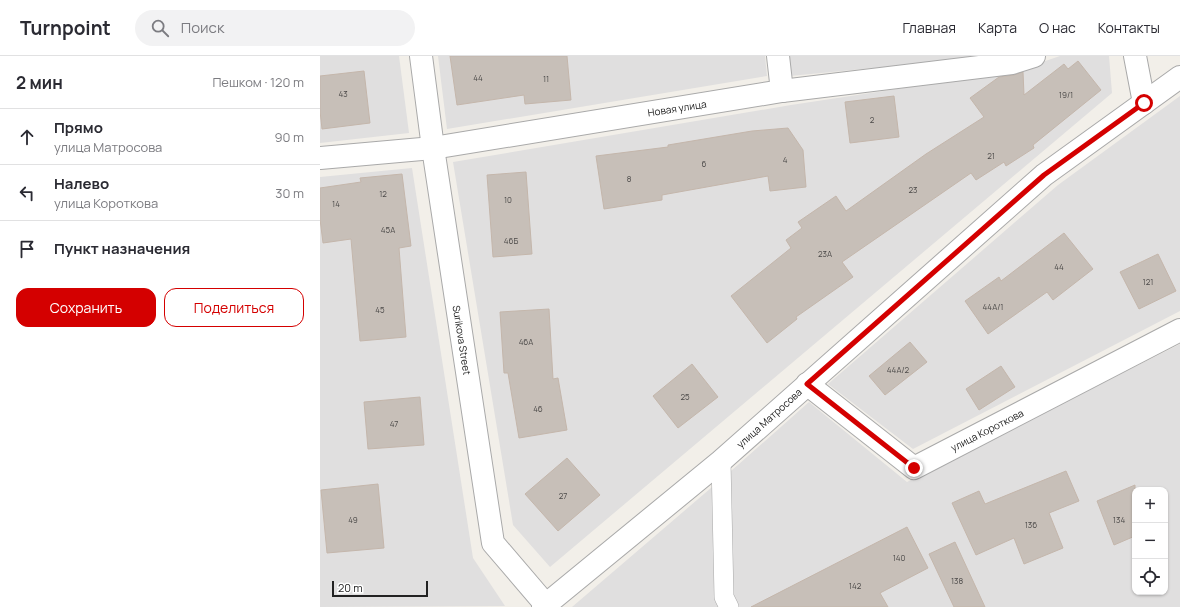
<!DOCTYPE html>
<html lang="ru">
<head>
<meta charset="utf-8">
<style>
	body { margin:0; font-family:Manrope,sans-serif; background:#f2f2f3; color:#2b2b33 }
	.controls { position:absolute; right:12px; bottom:12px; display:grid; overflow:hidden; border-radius:8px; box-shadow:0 1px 3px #0004 }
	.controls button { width:36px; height:36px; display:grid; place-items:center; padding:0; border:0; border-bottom:1px solid #e1e1e2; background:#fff; color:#2b2b33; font:20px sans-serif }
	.scale { position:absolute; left:12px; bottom:10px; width:96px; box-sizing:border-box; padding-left:4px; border:2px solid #222; border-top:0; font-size:11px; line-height:14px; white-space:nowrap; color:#222; -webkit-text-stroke:3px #fff; paint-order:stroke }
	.stop { position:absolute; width:12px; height:12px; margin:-9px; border:3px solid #d40000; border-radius:50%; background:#fff }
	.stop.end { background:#d40000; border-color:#fff; box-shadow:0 1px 4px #0008 }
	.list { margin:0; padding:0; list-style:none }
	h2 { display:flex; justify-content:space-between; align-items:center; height:52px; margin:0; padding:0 16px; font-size:17px }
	h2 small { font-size:13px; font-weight:400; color:#7c7c81 }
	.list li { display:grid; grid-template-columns:26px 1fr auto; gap:12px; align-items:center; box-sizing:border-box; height:56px; padding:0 16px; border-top:1px solid #e1e1e2 }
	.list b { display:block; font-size:15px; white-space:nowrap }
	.list p { margin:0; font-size:13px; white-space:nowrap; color:#7c7c81 }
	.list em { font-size:13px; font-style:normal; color:#7c7c81 }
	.actions { display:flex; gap:8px; padding:12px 16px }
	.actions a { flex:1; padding:9px 0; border:1px solid #d40000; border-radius:12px; text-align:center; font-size:14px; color:#d40000 }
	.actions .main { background:#d40000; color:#fff }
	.icon { flex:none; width:22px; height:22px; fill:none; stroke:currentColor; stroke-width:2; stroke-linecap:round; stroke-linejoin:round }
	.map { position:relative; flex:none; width:860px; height:551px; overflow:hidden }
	header { display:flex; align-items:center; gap:24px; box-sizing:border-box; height:56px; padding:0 20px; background:#fff; border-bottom:1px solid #e1e1e2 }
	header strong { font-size:19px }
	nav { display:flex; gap:22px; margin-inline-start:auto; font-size:14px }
	.search { width:280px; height:36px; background:#f2f2f3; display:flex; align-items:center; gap:10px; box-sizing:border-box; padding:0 14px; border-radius:22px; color:#7c7c81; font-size:15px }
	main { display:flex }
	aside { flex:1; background:#fff }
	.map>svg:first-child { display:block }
	.residential { fill:#e0dfdf; fill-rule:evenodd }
	.building { fill:#c7bfb8; stroke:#c4b6ab }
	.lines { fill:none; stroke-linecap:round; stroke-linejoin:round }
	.lane-casing { stroke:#a9a9a9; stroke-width:20 }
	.street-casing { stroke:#a9a9a9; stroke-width:24 }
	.lane { stroke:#fff; stroke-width:19 }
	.street { stroke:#fff; stroke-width:22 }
	.route { stroke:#d40000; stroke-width:5 }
	.labels { text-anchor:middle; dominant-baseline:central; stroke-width:3; stroke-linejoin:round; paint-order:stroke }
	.number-label { font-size:8px; fill:#4b4948 }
	.street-label { font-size:10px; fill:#222; stroke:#fff }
</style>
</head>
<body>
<header>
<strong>Turnpoint</strong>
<div class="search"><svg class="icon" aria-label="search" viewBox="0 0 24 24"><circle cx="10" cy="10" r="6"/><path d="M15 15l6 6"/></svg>Поиск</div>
<nav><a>Главная</a><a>Карта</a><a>О нас</a><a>Контакты</a></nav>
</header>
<main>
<aside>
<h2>2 мин<small>Пешком · 120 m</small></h2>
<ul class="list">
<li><svg class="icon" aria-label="ahead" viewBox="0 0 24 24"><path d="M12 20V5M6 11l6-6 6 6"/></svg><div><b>Прямо</b><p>улица Матросова</p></div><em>90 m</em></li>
<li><svg class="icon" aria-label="left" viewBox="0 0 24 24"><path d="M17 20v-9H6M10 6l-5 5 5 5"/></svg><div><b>Налево</b><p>улица Короткова</p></div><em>30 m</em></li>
<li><svg class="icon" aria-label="arrive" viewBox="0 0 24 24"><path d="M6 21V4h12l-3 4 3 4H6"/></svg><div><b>Пункт назначения</b></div></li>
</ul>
<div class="actions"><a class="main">Сохранить</a><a>Поделиться</a></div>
</aside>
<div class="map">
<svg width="860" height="551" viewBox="0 0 860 551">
	<rect width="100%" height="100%" fill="#f2efe9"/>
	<!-- residential -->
	<g class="residential">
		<polygon points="0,0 79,0 89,77 0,87"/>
		<polygon points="118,0 445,0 447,20 127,73"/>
		<polygon points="468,0 679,0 470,20"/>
		<polygon points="740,0 789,0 792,37 230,511 193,469 133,106 471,49 696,15"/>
		<polygon points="860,40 860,255 593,393 508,328 738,129"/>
		<polygon points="92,112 153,502 185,550 0,551 0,121"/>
		<path d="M 860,288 L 860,551 L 252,551 L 419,408 L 489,346 L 587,426 ZM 815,434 L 845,434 L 845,536 L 815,536 Z"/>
	</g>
	<!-- building -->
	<g class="building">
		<polygon points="130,0 247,0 251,44 205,48 204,39 137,49"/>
		<polygon points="758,5 781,34 713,89 714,92 686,110 684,106 656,124 651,117 522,206 533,221 476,261 477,263 447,287 411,240 471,192 466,184 482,172 478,166 516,140 526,155 606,98 664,61 650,42 679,21 694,19 703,16 704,39 744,8 748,13"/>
		<polygon points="44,15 50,67 2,73 0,55 0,20"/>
		<polygon points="574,40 579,81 530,87 525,46"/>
		<polygon points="468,72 483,94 486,131 450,135 448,120 342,139 342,144 284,153 276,100 348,91 348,89 432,75"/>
		<polygon points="206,116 212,198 173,201 167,119"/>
		<polygon points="82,118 91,190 79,192 86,281 40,285 31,183 3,187 0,163 0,132 41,126 40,122"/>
		<polygon points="744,177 773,213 733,244 727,236 668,278 645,245 679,221 681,225"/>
		<polygon points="838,198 856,235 819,253 800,216"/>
		<polygon points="229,253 233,323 238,322 247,374 199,382 188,317 184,317 180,256"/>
		<polygon points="590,286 607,306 565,339 549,320"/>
		<polygon points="372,308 398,341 358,372 333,340"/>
		<polygon points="681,310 695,331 659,354 646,333"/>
		<polygon points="100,341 104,389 48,393 44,346"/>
		<polygon points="247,402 280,439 238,475 205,438"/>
		<polygon points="746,415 759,445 729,457 743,492 704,508 694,482 656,499 632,447 659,435 665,448"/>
		<polygon points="58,428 64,492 7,497 1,434"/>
		<polygon points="815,429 815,480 794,489 777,445"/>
		<polygon points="587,471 608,512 560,537 568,551 431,551"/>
		<polygon points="635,486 665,551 634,551 609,498"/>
	</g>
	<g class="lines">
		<defs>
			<polyline id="lane" points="401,405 404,541 409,551"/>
			<g id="street">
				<polyline points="101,0 113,92 173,487 226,549"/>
				<polyline points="458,0 462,35"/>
				<polyline points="815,0 824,47"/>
				<polyline points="0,102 113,92 462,35 692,7 714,0"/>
				<polyline points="487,328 594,412 860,274"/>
				<polyline points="223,551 401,405 724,119 860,21"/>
			</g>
		</defs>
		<!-- lane casing -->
		<use href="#lane" class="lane-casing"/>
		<!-- street casing -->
		<use href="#street" class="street-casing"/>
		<!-- lane -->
		<use href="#lane" class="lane"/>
		<!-- street -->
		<use href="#street" class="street"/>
	</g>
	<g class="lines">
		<!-- route -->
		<polyline class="route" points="594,412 487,328 724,119 824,47"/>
	</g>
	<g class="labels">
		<!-- number labels -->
		<g class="number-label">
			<text x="158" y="21">44</text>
			<text x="226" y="22">11</text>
			<text x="23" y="37">43</text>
			<text x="746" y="38">19/1</text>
			<text x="552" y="63">2</text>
			<text x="671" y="99">21</text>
			<text x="465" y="103">4</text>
			<text x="384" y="107">6</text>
			<text x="309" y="122">8</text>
			<text x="593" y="133">23</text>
			<text x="63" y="137">12</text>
			<text x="188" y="143">10</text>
			<text x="16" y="147">14</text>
			<text x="68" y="173">45А</text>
			<text x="191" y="184">46Б</text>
			<text x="505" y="197">23А</text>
			<text x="739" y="210">44</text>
			<text x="828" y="225">121</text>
			<text x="673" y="250">44А/1</text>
			<text x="60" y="253">45</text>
			<text x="206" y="285">46А</text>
			<text x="578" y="313">44А/2</text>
			<text x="365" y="340">25</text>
			<text x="218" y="352">46</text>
			<text x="74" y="367">47</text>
			<text x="243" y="439">27</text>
			<text x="33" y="463">49</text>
			<text x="799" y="463">134</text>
			<text x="711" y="468">136</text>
			<text x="579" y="501">140</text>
			<text x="637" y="524">138</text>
			<text x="535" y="529">142</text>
		</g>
		<!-- street labels -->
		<g class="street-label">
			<text transform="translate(357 52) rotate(-9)">Новая улица</text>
			<text transform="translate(142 284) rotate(81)">Surikova Street</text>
			<text transform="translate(449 362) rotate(-42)">улица Матросова</text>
			<text transform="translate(667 374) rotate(-27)">улица Короткова</text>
		</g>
	</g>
</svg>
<div class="controls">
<button>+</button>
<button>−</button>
<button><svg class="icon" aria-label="locate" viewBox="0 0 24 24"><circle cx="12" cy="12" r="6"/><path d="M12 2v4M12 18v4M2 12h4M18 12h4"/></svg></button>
</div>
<div class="scale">20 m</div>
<div class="stop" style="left:824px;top:47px"></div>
<div class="stop end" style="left:594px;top:412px"></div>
</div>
</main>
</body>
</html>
